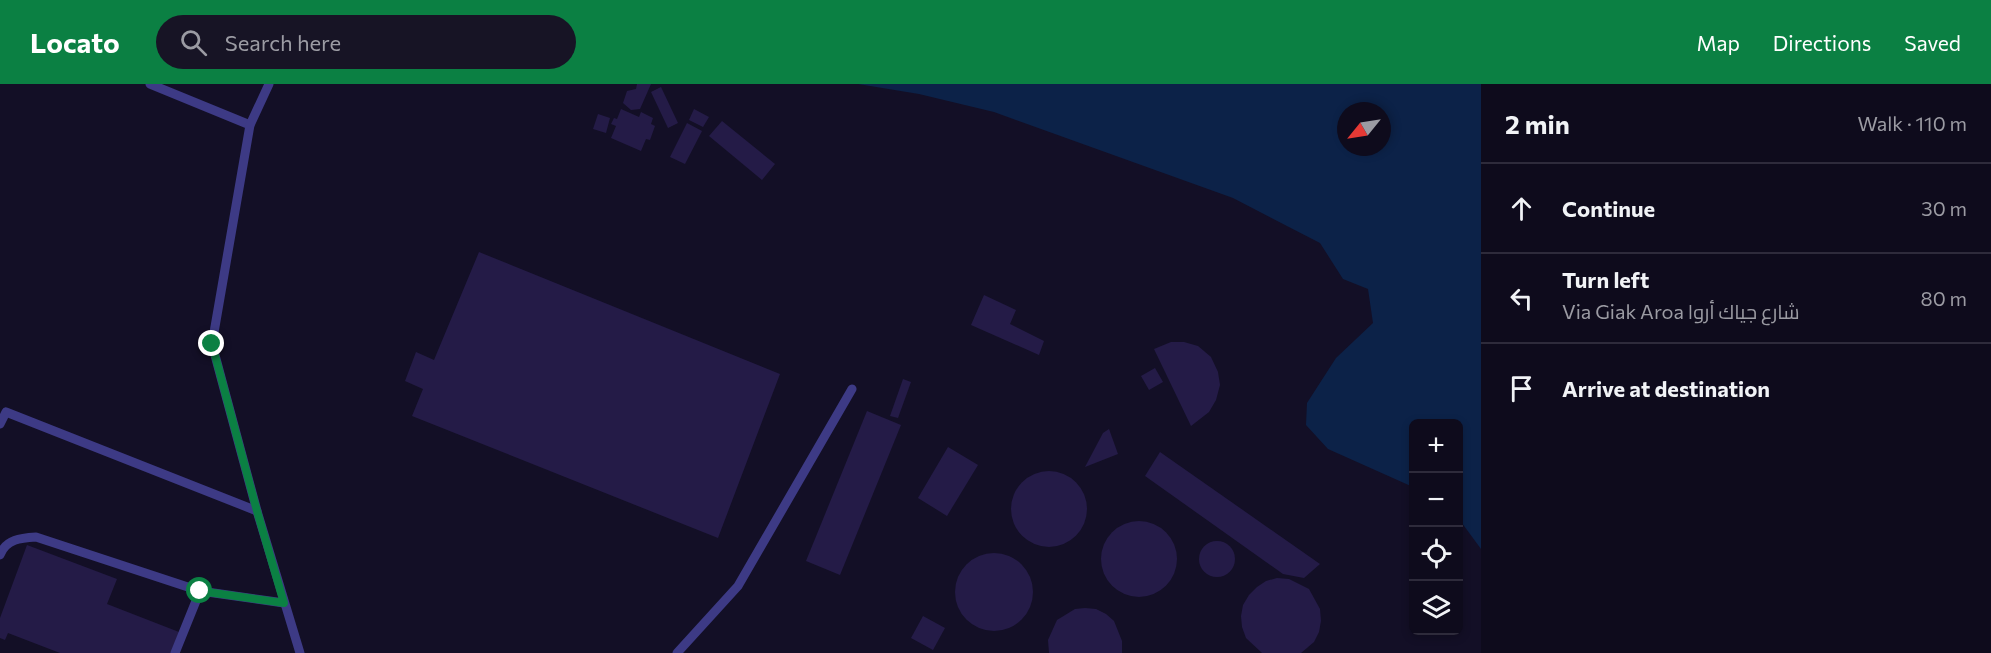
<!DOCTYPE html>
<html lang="en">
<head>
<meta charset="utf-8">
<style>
	body { margin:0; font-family:Commissioner,Cairo,sans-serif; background:#171425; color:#f1f3f6 }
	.controls { position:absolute; right:18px; bottom:18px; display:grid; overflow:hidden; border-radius:9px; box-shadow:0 3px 9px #0003 }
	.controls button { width:54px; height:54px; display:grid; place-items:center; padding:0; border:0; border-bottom:2px solid #2e2b3b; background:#0e0b1c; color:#f1f3f6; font:30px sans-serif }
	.compass { position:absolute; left:1337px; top:18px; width:54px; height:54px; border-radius:50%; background:#0e0b1c; box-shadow:0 3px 9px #0003; rotate:240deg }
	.stop { position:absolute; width:18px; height:18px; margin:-14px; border:4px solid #0b8043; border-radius:50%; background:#fff }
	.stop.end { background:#0b8043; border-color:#fff; box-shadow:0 2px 6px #0008 }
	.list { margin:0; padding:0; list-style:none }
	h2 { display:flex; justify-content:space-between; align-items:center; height:78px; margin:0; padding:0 24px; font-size:26px }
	h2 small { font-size:20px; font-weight:400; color:#9b9ba3 }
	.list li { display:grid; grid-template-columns:39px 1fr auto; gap:18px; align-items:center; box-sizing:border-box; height:90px; padding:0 24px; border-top:2px solid #2e2b3b }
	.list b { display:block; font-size:22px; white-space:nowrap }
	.list p { margin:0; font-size:20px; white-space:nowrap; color:#9b9ba3 }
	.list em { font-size:20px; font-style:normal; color:#9b9ba3 }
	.icon { flex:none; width:33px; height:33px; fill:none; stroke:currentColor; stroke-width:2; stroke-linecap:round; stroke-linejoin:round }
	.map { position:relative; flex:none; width:1481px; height:569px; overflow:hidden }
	header { display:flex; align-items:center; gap:36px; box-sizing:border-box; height:84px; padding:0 30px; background:#0b8043; color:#fff }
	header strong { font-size:28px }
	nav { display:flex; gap:33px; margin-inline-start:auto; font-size:21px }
	.search { width:420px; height:54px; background:#171425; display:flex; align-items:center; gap:15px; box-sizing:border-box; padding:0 21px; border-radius:33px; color:#9b9ba3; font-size:22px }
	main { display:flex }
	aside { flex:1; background:#0e0b1c }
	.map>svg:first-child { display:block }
	.water { fill:#0c2248; fill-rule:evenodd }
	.building { fill:#241b47 }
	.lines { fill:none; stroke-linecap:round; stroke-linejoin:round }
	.service { stroke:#3d3a85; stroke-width:9 }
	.route { stroke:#0b8043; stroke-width:8 }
</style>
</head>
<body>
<header>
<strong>Locato</strong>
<div class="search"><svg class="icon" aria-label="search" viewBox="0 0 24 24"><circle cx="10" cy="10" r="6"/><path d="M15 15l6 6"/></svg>Search here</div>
<nav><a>Map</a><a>Directions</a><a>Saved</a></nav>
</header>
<main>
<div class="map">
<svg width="1481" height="569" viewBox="0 0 1481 569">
	<rect width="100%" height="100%" fill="#130f26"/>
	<!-- water -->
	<path class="water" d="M 858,0 L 1481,0 L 1481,465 L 1459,435 L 1458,340 L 1414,340 L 1413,403 L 1328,365 L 1306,341 L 1307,319 L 1336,274 L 1373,239 L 1368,205 L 1343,195 L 1320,159 L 1233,114 L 994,28 L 919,10 ZM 1346,27 L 1382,27 L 1382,63 L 1346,63 Z"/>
	<!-- building -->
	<g class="building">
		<polygon points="637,0 651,0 640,25 631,26 623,19 627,7 636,5"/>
		<polygon points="661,3 678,39 668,44 651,8"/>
		<polygon points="621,25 639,33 641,28 653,34 651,40 655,42 650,56 646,55 641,67 611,54 616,42 611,40 614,34 617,35"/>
		<polygon points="694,25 709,33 703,43 689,36"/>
		<polygon points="598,30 610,34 606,49 593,45"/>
		<polygon points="722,37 775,80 762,96 709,52"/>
		<polygon points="687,39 702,47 685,80 670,73"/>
		<polygon points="479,168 780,290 718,454 412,332 423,305 405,297 416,268 434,276"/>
		<polygon points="984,211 1016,226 1010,240 1044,257 1039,271 971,241"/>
		<polygon points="1171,258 1184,258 1198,262 1211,273 1218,288 1220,301 1216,316 1209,328 1191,342 1154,265"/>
		<polygon points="1155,284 1163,298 1149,306 1141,292"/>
		<polygon points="903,295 911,298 898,334 890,332"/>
		<polygon points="867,327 901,341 840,491 806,477"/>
		<polygon points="1109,345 1118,370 1085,383 1103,349"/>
		<polygon points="948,363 978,381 947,432 918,414"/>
		<polygon points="1160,368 1320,480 1304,494 1283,490 1145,392"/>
		<circle cx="1049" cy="425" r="38"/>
		<circle cx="1139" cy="475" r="38"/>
		<circle cx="1217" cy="475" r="18"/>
		<polygon points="27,461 117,495 107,520 179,548 171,569 60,569 8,549 5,556 0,554 0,534"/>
		<circle cx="994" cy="508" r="39"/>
		<polygon points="1277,494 1289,495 1309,505 1320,525 1321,537 1319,548 1314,558 1301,569 1262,569 1246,554 1242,543 1241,532 1243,521 1249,511 1257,503 1266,497"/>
		<polygon points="1085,524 1096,525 1106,530 1114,537 1122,557 1122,569 1049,569 1048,556 1057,536 1075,525"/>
		<polygon points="923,532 945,544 933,566 911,554"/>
	</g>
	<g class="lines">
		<!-- service -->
		<g class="service">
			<polyline points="150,0 250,41"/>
			<polyline points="269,0 250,41 212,260 257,427 300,569"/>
			<polyline points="0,340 6,328 257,427"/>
			<path d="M 0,471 C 6,455 21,454 36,453 L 200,507 L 284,519"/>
			<polyline points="175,569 200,507"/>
			<polyline points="677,569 738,502 852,305"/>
		</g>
	</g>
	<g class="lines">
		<!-- route -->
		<polyline class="route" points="200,507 284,519 257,427 212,260"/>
	</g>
</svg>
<div class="controls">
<button>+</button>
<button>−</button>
<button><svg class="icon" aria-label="locate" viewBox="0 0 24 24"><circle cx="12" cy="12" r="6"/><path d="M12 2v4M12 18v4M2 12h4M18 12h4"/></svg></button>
<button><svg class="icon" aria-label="layers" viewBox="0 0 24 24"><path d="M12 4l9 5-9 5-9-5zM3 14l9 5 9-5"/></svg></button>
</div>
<svg class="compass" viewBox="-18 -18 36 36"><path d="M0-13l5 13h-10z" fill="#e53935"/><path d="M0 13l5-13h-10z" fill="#9b9ba3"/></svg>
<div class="stop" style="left:200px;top:507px"></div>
<div class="stop end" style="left:212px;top:260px"></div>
</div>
<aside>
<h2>2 min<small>Walk · 110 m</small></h2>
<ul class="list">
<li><svg class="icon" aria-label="ahead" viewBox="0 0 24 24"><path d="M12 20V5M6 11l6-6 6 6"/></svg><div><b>Continue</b></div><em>30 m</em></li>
<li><svg class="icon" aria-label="left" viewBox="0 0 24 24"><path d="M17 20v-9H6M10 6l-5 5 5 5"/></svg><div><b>Turn left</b><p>Via Giak Aroa شارع جياك أروا</p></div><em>80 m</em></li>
<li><svg class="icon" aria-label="arrive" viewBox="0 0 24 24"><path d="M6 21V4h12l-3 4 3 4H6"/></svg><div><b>Arrive at destination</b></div></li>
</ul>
</aside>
</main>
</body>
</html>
